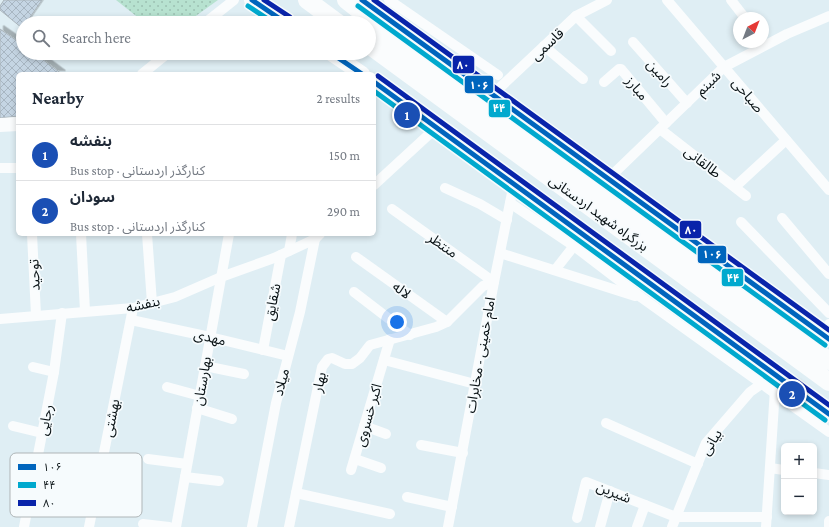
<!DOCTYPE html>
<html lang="en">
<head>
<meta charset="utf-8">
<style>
	body { margin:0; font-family:"Crimson Pro","Noto Sans Arabic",serif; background:#f2f2f3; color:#1f2937 }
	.controls { position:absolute; right:12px; bottom:12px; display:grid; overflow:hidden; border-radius:6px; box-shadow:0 2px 6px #0003 }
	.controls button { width:36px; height:36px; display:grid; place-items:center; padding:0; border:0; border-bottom:1px solid #e0e1e3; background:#fff; color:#1f2937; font:20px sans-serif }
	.compass { position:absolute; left:733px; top:12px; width:36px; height:36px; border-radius:50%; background:#fff; box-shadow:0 2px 6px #0003; rotate:42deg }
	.you { position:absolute; left:397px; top:322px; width:14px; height:14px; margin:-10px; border:3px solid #fff; border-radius:50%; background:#1a73e8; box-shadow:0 0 0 6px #1a73e833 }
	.badge { display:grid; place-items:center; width:26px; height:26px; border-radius:50%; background:#0f766e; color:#fff; font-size:13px; font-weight:700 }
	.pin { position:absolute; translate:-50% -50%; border:2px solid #fff; box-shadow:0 1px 4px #0006 }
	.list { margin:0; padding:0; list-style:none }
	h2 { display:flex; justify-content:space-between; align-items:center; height:52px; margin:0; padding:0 16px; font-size:17px }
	h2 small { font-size:13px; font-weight:400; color:#747a83 }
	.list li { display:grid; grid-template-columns:26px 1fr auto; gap:12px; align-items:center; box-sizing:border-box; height:56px; padding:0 16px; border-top:1px solid #e0e1e3 }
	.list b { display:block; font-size:15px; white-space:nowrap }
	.list p { margin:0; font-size:13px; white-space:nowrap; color:#747a83 }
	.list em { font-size:13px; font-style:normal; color:#747a83 }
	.icon { flex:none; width:22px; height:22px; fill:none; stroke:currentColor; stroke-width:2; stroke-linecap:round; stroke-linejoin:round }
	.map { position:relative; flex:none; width:829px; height:527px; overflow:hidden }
	.search { position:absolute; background:#fff; box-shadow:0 2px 6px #0003; left:16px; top:16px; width:360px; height:44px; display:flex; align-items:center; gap:10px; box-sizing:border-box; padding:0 14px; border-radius:22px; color:#747a83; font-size:15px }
	.panel { position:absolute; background:#fff; box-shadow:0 2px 6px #0003; left:16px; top:72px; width:360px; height:164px; border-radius:6px }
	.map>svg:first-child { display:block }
	.grass { fill:url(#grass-dots) }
	.building { fill:url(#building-cross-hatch); stroke:#acb6bc; filter:url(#shadow) }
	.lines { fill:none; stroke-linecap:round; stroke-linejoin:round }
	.street { stroke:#fafcfd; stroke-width:10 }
	.secondary { stroke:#fafcfd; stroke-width:14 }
	.primary { stroke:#fafcfd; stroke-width:16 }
	.highway { stroke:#fafcfd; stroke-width:18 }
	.bus-1-casing { stroke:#f6fbfd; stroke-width:8 }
	.bus-2-casing { stroke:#f6fbfd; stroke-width:8 }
	.bus-3-casing { stroke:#f6fbfd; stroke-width:8 }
	.bus-1 { stroke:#0065bd; stroke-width:5 }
	.bus-2 { stroke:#00a9ce; stroke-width:5 }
	.bus-3 { stroke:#0924aa; stroke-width:5 }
	.labels { text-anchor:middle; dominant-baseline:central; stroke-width:3.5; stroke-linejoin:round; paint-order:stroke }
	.street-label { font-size:14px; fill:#081114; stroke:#f6fbfd }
	.key { fill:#f6fbfd; stroke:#afb5b7; stroke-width:1 }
	.key-label { font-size:11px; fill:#081114 }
	.line-badge { stroke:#f6fbfd; stroke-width:1.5 }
	.badge-label { font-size:11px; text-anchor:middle; font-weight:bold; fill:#fff }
</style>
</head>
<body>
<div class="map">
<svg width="829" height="527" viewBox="0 0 829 527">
	<defs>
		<pattern id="grass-dots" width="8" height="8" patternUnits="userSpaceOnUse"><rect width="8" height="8" fill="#b7e2d0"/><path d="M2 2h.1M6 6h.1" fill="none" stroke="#9cc1b2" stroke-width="1.8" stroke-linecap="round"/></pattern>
		<pattern id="building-cross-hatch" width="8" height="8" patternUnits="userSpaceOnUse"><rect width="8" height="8" fill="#c5d5e3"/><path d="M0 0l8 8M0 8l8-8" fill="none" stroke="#a8b6c2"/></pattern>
		<filter id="shadow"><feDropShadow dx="3.5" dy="-3.5" stdDeviation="0" flood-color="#0004"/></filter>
	</defs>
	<rect width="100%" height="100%" fill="#dfeef4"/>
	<!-- grass -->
	<polygon class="grass" points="116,0 218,0 186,23 145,23"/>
	<!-- building -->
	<g class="building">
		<polygon points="4,0 42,0 26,23 23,23 22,28 0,10 0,6"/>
		<polygon points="0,29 23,45 23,53 34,53 62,74 18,74 18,116 0,118"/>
	</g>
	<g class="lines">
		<!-- street -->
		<g class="street">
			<polyline points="389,0 498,75"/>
			<polyline points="667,0 829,190"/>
			<polyline points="731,0 745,18"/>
			<polyline points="576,16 611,51"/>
			<polyline points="205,23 234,0"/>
			<polyline points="633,42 687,103"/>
			<polyline points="544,46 583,79"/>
			<polyline points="142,74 168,53"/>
			<polyline points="604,82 619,69 621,69 666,123"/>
			<polyline points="492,95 576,16 607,0"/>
			<polyline points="660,129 746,196"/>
			<polyline points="0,168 18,168"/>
			<polyline points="608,179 724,67 787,34 829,16"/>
			<polyline points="374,185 437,127"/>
			<polyline points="735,187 786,140"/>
			<polyline points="445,188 480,204 507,220"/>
			<polyline points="510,203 574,246 642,298 829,432"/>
			<polyline points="782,218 829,274"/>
			<polyline points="741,222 829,313"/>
			<polyline points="32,234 36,315"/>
			<polyline points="81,234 85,311"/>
			<polyline points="147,234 152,303"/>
			<polyline points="289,251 292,234"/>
			<polyline points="500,253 635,296"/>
			<polyline points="356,257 447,322"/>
			<polyline points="555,270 577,242"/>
			<polyline points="354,292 410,335"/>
			<polyline points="0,319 133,308 175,297 221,277 274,258 315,239 320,234"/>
			<polyline points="131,320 210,337 288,356"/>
			<polyline points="822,334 829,324"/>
			<polyline points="263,350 281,255"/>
			<polyline points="384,360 475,384"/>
			<polyline points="205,366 244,374"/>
			<polyline points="33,367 54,372"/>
			<polyline points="167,387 200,396"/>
			<polyline points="197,408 232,419"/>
			<polyline points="606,423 698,464"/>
			<polyline points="13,426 42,433"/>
			<polyline points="364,426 386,434"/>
			<polyline points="421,445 463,453"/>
			<polyline points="148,459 187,464"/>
			<polyline points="355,459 381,468"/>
			<polyline points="770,468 784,470"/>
			<polyline points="351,470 390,339"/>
			<polyline points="814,473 829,475"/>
			<polyline points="185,477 219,481"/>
			<polyline points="296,493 390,514"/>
			<polyline points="407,497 452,507"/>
			<polyline points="577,518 586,482 676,517 767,517"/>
			<polyline points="143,524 169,527"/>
			<polyline points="24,527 54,372 62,313"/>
			<polyline points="89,527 133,308"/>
			<polyline points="176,527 229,234"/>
			<polyline points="252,527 276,403 300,312 315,239"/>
			<polyline points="289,527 322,367 328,359 332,358 345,364 352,364 360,358 370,345 436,327 447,322 483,286 494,282 392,209"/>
			<polyline points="448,527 494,282 514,183"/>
			<polyline points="600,527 610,491"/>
			<polyline points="637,527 645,505"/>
			<polyline points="672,527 706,443 750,392 767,380"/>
			<polyline points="766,527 775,389"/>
			<polyline points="829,527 829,521"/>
		</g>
		<!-- secondary -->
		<polyline class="secondary" points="0,125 18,124"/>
		<!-- primary -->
		<g class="primary">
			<polyline points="252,0 286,23"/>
			<polyline points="362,0 829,339"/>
			<polyline points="331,53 362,74"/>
			<polyline points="374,82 400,100 829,414"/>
		</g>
		<!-- highway -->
		<g class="highway">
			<polyline points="307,0 338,23"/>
			<polyline points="346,0 384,30"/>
			<polyline points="369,26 669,244 829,361"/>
			<polyline points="369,45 829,382"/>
		</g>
		<defs>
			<g id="bus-1">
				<polyline points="252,0 286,23"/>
				<polyline points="362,0 829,339"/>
				<polyline points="331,53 362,74"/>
				<polyline points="374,82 829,414"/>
			</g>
			<g id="bus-2">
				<polyline points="248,6 274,23"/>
				<polyline points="358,6 825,345"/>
				<polyline points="374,91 825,420"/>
			</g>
			<g id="bus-3">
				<polyline points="264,0 290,17"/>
				<polyline points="374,0 829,330"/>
				<polyline points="378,76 829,405"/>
			</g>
		</defs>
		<!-- bus-1 casing -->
		<use href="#bus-1" class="bus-1-casing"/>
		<!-- bus-2 casing -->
		<use href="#bus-2" class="bus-2-casing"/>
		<!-- bus-3 casing -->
		<use href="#bus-3" class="bus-3-casing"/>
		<!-- bus-1 -->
		<use href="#bus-1" class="bus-1"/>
		<!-- bus-2 -->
		<use href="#bus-2" class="bus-2"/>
		<!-- bus-3 -->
		<use href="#bus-3" class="bus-3"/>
	</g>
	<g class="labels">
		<!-- street labels -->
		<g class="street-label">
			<text transform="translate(547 44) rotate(-43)">قاسمی</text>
			<text transform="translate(660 73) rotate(49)">رامین</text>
			<text transform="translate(708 83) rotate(-44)">شبنم</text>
			<text transform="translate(637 88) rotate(50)">مبارز</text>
			<text transform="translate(748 95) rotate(50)">صباحی</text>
			<text transform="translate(703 162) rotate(38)">طالقانی</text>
			<text transform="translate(599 213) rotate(36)">بزرگراه شهید اردستانی</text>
			<text transform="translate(443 245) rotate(35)">منتظر</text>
			<text transform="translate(34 275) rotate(-93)">توحید</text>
			<text transform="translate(402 290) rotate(36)">لاله</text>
			<text transform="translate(272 302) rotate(-79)">شقایق</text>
			<text transform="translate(143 304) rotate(-12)">بنفشه</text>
			<text transform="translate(210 337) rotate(13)">مهدی</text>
			<text transform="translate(480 355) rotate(-80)">امام خمینی - مخابرات</text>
			<text transform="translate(202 381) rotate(-80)">بهارستان</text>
			<text transform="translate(281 382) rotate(-75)">میلاد</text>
			<text transform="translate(319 382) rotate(-77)">بهار</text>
			<text transform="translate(368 415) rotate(-74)">اکبر خسروی</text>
			<text transform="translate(111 418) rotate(-79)">بهشتی</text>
			<text transform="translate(45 420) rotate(-79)">رجایی</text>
			<text transform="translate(711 442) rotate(-58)">بیانی</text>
			<text transform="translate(614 492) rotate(22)">شیرین</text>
		</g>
	</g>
	<!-- legend -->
	<rect x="10" y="453" width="132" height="64" rx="6" class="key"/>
	<rect x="18" y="464" width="18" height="6" fill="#0065bd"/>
	<rect x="18" y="482" width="18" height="6" fill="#00a9ce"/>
	<rect x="18" y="500" width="18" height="6" fill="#0924aa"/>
	<g class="key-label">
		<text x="43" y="471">۱۰۶</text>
		<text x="43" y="489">۴۴</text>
		<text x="43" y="507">۸۰</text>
	</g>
	<g class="line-badge">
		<rect x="452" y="55" width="23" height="19" rx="4" fill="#0924aa"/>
		<rect x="464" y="75" width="30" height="19" rx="4" fill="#0065bd"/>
		<rect x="488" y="99" width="23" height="19" rx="4" fill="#00a9ce"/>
		<rect x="679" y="220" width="23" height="19" rx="4" fill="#0924aa"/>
		<rect x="697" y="245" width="30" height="19" rx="4" fill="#0065bd"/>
		<rect x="721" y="268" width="23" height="19" rx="4" fill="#00a9ce"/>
	</g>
	<g class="badge-label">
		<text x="463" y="69">۸۰</text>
		<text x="479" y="89">۱۰۶</text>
		<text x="499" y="112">۴۴</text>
		<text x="691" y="234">۸۰</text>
		<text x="712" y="258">۱۰۶</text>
		<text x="733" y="282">۴۴</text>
	</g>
</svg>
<div class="controls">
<button>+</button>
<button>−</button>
</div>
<svg class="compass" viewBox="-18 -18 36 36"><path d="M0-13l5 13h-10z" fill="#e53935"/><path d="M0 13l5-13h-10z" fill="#747a83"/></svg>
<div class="you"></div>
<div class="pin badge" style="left:407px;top:115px;background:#1a4fb4">1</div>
<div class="pin badge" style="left:792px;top:394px;background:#1a4fb4">2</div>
<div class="search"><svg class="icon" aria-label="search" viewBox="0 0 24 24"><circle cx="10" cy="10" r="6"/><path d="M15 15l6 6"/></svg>Search here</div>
<section class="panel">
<h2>Nearby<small>2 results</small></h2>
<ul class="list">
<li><span class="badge" style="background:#1a4fb4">1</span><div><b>بنفشه</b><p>Bus stop · کنارگذر اردستانی</p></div><em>150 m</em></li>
<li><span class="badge" style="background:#1a4fb4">2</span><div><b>سودان</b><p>Bus stop · کنارگذر اردستانی</p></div><em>290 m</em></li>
</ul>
</section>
</div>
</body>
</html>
